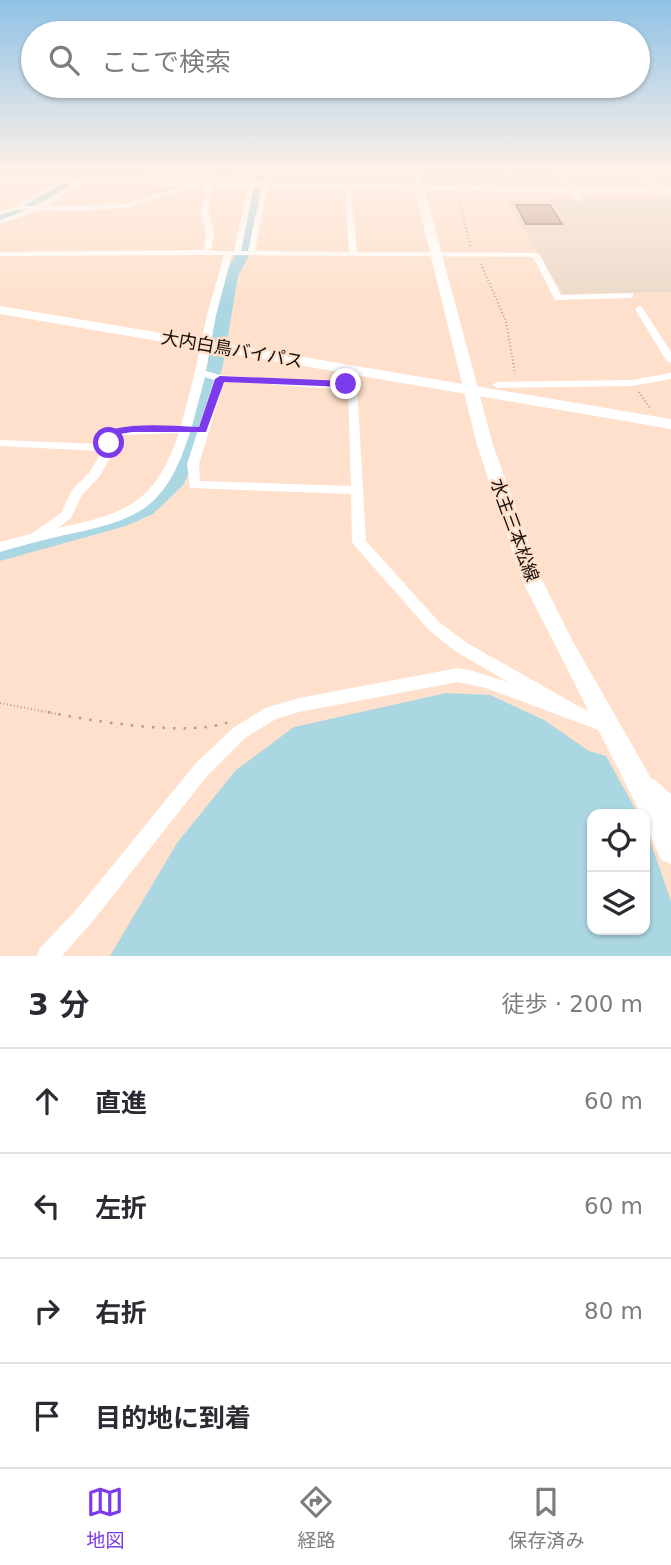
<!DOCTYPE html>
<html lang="ja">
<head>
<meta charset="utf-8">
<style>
	body { margin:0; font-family:"DejaVu Sans","Noto Sans JP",sans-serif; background:#f2f2f3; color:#2b2b33 }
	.controls { position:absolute; right:21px; bottom:21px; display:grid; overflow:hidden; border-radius:14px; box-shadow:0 2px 5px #0004 }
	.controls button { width:63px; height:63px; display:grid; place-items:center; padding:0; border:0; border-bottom:2px solid #e1e1e2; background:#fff; color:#2b2b33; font:35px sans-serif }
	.stop { position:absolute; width:21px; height:21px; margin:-16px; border:5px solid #7c3aed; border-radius:50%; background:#fff }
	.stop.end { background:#7c3aed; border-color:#fff; box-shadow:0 2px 7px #0008 }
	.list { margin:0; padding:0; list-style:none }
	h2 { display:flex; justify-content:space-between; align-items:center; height:91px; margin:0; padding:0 28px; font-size:30px }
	h2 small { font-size:23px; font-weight:400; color:#7c7c81 }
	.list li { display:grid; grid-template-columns:46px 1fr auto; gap:21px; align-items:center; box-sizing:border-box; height:105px; padding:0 28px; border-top:2px solid #e1e1e2 }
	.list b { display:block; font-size:26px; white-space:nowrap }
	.list em { font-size:23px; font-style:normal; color:#7c7c81 }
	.icon { flex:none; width:38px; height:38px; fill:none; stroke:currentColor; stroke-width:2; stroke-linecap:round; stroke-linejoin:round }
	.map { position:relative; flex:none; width:671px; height:956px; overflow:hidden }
	.search { position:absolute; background:#fff; box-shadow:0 2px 5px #0004; left:21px; right:21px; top:21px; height:77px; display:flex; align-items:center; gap:18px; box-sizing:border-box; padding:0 24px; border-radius:38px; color:#7c7c81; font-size:26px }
	.sheet { height:511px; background:#fff }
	nav { display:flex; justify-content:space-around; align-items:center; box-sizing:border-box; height:98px; border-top:2px solid #e1e1e2; background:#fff; font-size:19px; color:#7c7c81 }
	nav a { display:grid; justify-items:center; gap:4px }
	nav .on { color:#7c3aed }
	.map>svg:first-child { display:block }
	.education { fill:#ebd9c8 }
	.water { fill:#abd7e3 }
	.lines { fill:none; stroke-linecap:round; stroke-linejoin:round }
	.river { fill:#abd7e3; fill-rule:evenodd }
	.building { fill:#c0a08a; stroke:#977c6a; stroke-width:2 }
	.path-far1 { stroke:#b59d8e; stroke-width:2; stroke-dasharray:1 2.5; stroke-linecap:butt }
	.path { stroke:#b59d8e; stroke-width:2.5; stroke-dasharray:2.5 8; stroke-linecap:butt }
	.minor { fill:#fff; fill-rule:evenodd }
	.tertiary { fill:#fff; fill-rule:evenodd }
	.secondary { fill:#fff; fill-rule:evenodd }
	.trunk { fill:#fff; fill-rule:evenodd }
	.route { fill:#7c3aed }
	.labels { text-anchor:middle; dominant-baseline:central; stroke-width:5; stroke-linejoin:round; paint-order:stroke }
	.street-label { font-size:18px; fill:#190f08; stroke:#fee0cc }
</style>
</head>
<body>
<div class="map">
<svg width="671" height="956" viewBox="0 0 671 956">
	<rect width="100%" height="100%" fill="#fee0cc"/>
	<!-- education -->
	<polygon class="education" points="505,199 671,201 671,292 563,294"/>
	<!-- water -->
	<polygon class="water" points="446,693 490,695 544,720 589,751 606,756 638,814 592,814 592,930 645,930 645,826 671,901 671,956 110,956 177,843 236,770 294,727"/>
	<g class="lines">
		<!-- river -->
		<g class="river">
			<polygon points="77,172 90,172 48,199 0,222 0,213 40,195"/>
			<polygon points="256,172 266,172 252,250 238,276 223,365 194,464 183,485 153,514 126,526 0,561 0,545 110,516 137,504 167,477 205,365 224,276 238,250"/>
		</g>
	</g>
	<!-- building -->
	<polygon class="building" points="516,205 550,205 562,224 526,224"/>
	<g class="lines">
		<!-- path-far1 -->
		<g class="path-far1">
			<polyline points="460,204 471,247"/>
			<polyline points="481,264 506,321 515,374"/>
			<polyline points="639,392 650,408"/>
			<polyline points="0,703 57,714"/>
		</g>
		<!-- path -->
		<path class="path" d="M 48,712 C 90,721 193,738 231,721"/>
		<!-- minor -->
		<g class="minor">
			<path d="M 152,172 L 209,172 L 212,174 L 212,179 L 251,172 L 412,172 L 409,174 L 270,176 L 255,251 L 349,252 L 345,186 L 348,184 L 351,186 L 357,252 L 536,253 L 540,255 L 561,295 L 633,293 L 633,297 L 630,298 L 555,300 L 533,257 L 232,255 L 216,315 L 206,371 L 220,375 L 357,385 L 366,541 L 439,622 L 467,643 L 580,707 L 615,722 L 618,727 L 615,732 L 609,734 L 486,688 L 458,682 L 299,712 L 276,719 L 245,738 L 208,775 L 92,922 L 62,956 L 37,956 L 40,948 L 78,908 L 196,763 L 233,728 L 265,708 L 299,698 L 458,668 L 473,671 L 508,682 L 455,651 L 429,630 L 354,545 L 352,542 L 351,494 L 190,488 L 187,464 L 214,380 L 205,377 L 192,426 L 197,429 L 190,432 C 182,457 172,484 152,502 C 126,525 85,530 52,538 C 34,542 17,547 0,552 L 0,542 L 31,534 L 61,513 L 72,490 L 90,472 L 99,456 L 98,451 L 0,446 L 0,440 L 100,444 L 113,430 L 117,429 L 181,426 L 194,376 L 207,315 L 224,255 L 0,256 L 0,252 L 204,250 L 206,235 L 201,212 L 206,190 L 199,186 L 124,208 L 77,211 L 39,210 L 0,224 L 0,220 L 27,210 L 16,210 L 0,215 L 0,211 L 15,206 L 61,180 L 63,181 L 63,183 L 23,206 L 37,206 L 80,180 L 82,181 L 82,183 L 46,206 L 124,204 L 206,181 L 206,176 L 157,175 L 148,184 L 144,184 L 144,182 ZM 256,176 L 264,176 L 248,251 L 241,251 ZM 250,177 L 234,251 L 211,251 L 214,235 L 209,212 L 212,190 L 207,184 ZM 224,381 L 348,390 L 351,486 L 200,481 L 199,464 ZM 179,433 C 154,504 128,513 58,528 L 71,518 L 82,495 L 99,477 L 111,456 L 109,448 L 120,435 Z"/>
			<polygon points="557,172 563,172 581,200 580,201 576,201"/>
			<polygon points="565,172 671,172 671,175 568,174"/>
			<polygon points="639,306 642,307 671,352 671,363 666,360 635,309"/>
			<polygon points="671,373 671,379 632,386 497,388 492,385 497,382 632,380"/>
		</g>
		<!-- tertiary -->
		<g class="tertiary">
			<polygon points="412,172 420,172 422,189 415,187"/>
			<polygon points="637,172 646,172 664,190 664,194 658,194"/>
			<path d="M 647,777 L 655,780 L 671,794 L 671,821 C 657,816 641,802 635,788 L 639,780 Z"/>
		</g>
		<!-- secondary -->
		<polygon class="secondary" points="419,184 424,187 493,445 542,580 571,638 647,771 671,820 671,864 661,860 645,823 645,814 641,814 522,580 477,445 414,187"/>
		<!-- trunk -->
		<g class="trunk">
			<polygon points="0,177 671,189 671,195 0,183"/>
			<polygon points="0,306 671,419 671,429 0,314"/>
		</g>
	</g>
	<!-- sky -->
	<linearGradient id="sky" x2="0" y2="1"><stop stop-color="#8fc2e6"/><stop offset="0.56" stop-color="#fff1e8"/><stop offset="1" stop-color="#fff1e8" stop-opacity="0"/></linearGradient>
	<rect width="671" height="306" fill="url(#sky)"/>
	<!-- route -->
	<path class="route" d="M 220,376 L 346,381 L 351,384 L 346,387 L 224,382 L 206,432 L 132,432 L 120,434 L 113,446 L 104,443 L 113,429 C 141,423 170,426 199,427 L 215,379 Z"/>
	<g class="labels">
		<!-- street labels -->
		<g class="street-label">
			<text transform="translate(232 349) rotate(10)">大内白鳥バイパス</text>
			<text transform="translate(515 530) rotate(70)">水主三本松線</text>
		</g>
	</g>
</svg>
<div class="controls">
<button><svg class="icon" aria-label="locate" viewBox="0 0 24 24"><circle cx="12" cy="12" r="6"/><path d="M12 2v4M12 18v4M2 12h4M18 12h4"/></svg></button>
<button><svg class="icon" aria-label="layers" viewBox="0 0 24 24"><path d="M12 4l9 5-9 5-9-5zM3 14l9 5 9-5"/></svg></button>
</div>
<div class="stop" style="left:109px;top:443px"></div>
<div class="stop end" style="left:346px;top:384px"></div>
<div class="search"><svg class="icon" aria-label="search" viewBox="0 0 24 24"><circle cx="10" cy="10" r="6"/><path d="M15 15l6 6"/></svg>ここで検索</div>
</div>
<section class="sheet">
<h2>3 分<small>徒歩 · 200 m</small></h2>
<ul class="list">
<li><svg class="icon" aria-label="ahead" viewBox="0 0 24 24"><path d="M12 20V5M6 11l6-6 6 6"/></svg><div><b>直進</b></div><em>60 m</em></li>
<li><svg class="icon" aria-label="left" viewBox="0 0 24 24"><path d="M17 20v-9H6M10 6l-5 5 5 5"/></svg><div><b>左折</b></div><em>60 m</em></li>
<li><svg class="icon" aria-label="right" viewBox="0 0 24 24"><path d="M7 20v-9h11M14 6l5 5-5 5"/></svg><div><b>右折</b></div><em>80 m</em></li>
<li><svg class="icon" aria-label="arrive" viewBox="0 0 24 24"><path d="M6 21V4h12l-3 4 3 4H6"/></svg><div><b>目的地に到着</b></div></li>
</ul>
</section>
<nav>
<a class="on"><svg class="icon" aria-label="map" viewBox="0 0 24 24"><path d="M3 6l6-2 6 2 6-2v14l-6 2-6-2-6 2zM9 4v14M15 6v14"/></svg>地図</a>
<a><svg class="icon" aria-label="directions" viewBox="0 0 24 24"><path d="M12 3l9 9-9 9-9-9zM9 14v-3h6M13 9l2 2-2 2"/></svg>経路</a>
<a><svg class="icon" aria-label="saved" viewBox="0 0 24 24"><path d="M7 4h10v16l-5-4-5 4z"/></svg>保存済み</a>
</nav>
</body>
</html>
